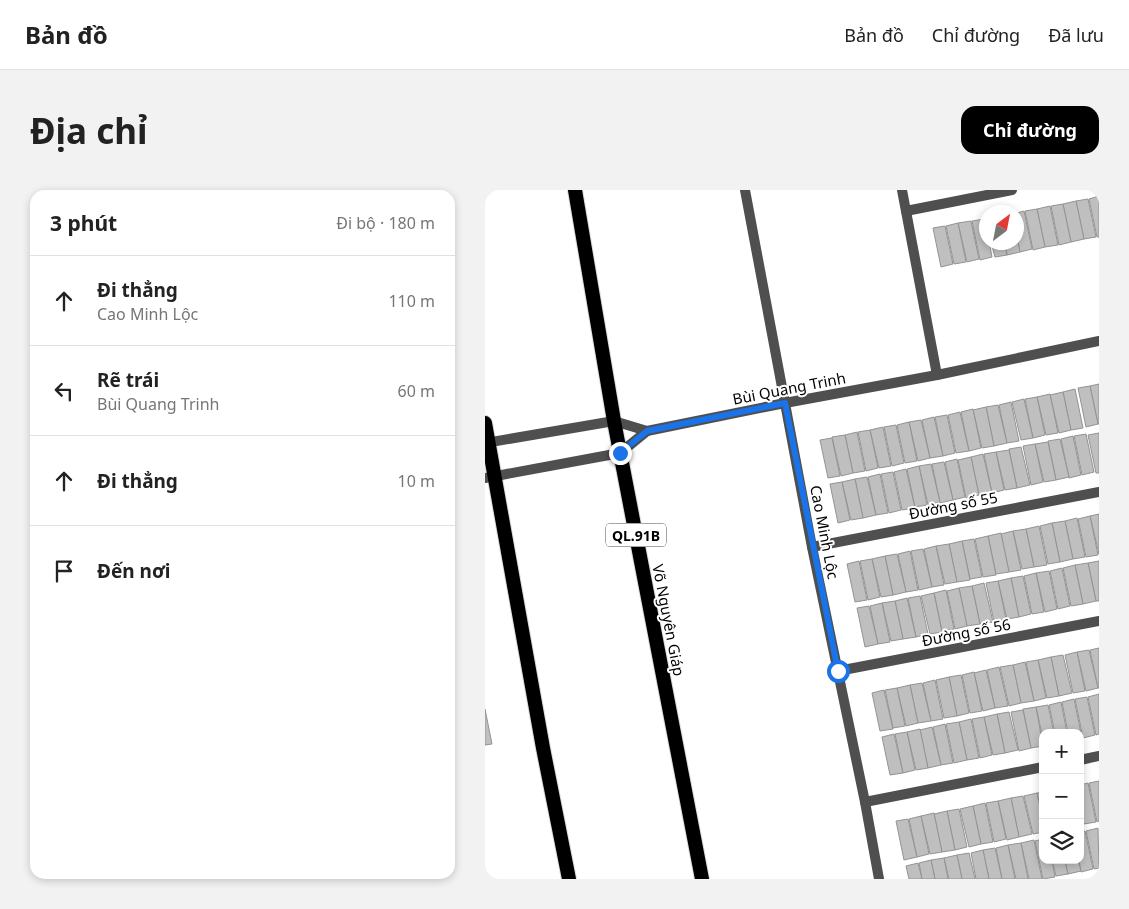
<!DOCTYPE html>
<html lang="vi">
<head>
<meta charset="utf-8">
<style>
	body { margin:0; font-family:"Noto Sans",sans-serif; background:#f2f2f2; color:#222 }
	.controls { position:absolute; right:15px; bottom:15px; display:grid; overflow:hidden; border-radius:10px; box-shadow:0 2px 8px #0003 }
	.controls button { width:45px; height:45px; display:grid; place-items:center; padding:0; border:0; border-bottom:1px solid #e0e0e0; background:#fff; color:#222; font:25px sans-serif }
	.compass { position:absolute; left:494px; top:15px; width:45px; height:45px; border-radius:50%; background:#fff; box-shadow:0 2px 8px #0003; rotate:32deg }
	.stop { position:absolute; width:15px; height:15px; margin:-11px; border:4px solid #1a73e8; border-radius:50%; background:#fff }
	.stop.end { background:#1a73e8; border-color:#fff; box-shadow:0 1px 5px #0008 }
	.list { margin:0; padding:0; list-style:none }
	h2 { display:flex; justify-content:space-between; align-items:center; height:65px; margin:0; padding:0 20px; font-size:21px }
	h2 small { font-size:16px; font-weight:400; color:#767676 }
	.list li { display:grid; grid-template-columns:32px 1fr auto; gap:15px; align-items:center; box-sizing:border-box; height:90px; padding:0 20px; border-top:1px solid #e0e0e0 }
	.list b { display:block; font-size:19px; white-space:nowrap }
	.list p { margin:0; font-size:16px; white-space:nowrap; color:#767676 }
	.list em { font-size:16px; font-style:normal; color:#767676 }
	.icon { flex:none; width:28px; height:28px; fill:none; stroke:currentColor; stroke-width:2; stroke-linecap:round; stroke-linejoin:round }
	.map { position:relative; flex:none; width:614px; height:689px; overflow:hidden; border-radius:15px }
	header { display:flex; align-items:center; gap:30px; box-sizing:border-box; height:70px; padding:0 25px; background:#fff; border-bottom:1px solid #e0e0e0 }
	header strong { font-size:24px }
	nav { display:flex; gap:28px; margin-inline-start:auto; font-size:18px }
	.intro { display:flex; align-items:center; justify-content:space-between; box-sizing:border-box; height:120px; padding:0 30px }
	h1 { margin:0; font-size:35px }
	.button { padding:12px 22px; border-radius:15px; background:#000; color:#fff; font-size:18px; font-weight:700 }
	main { display:flex; gap:30px; padding:0 30px }
	aside { flex:1; background:#fff; border-radius:15px; box-shadow:0 2px 8px #0003 }
	.map>svg:first-child { display:block }
	.building { fill:#bfbfbf; stroke:#939393 }
	.lines { fill:none; stroke-linecap:round; stroke-linejoin:round }
	.trunk-casing { stroke:#dbdbdb; stroke-width:16 }
	.minor { stroke:#4f4f4f; stroke-width:10 }
	.tertiary { stroke:#4f4f4f; stroke-width:10 }
	.trunk { stroke:#000; stroke-width:14 }
	.route { stroke:#1a73e8; stroke-width:6 }
	.labels { text-anchor:middle; dominant-baseline:central; stroke-width:4; stroke-linejoin:round; paint-order:stroke }
	.shield { fill:#fff; stroke:#4c4c4c; stroke-width:1 }
	.shield-label { font-size:14px; font-weight:bold; fill:#000 }
	.street-label { font-size:15px; fill:#000; stroke:#fff }
</style>
</head>
<body>
<header>
<strong>Bản đồ</strong>
<nav><a>Bản đồ</a><a>Chỉ đường</a><a>Đã lưu</a></nav>
</header>
<div class="intro"><h1>Địa chỉ</h1><a class="button">Chỉ đường</a></div>
<main>
<aside>
<h2>3 phút<small>Đi bộ · 180 m</small></h2>
<ul class="list">
<li><svg class="icon" aria-label="ahead" viewBox="0 0 24 24"><path d="M12 20V5M6 11l6-6 6 6"/></svg><div><b>Đi thẳng</b><p>Cao Minh Lộc</p></div><em>110 m</em></li>
<li><svg class="icon" aria-label="left" viewBox="0 0 24 24"><path d="M17 20v-9H6M10 6l-5 5 5 5"/></svg><div><b>Rẽ trái</b><p>Bùi Quang Trinh</p></div><em>60 m</em></li>
<li><svg class="icon" aria-label="ahead" viewBox="0 0 24 24"><path d="M12 20V5M6 11l6-6 6 6"/></svg><div><b>Đi thẳng</b></div><em>10 m</em></li>
<li><svg class="icon" aria-label="arrive" viewBox="0 0 24 24"><path d="M6 21V4h12l-3 4 3 4H6"/></svg><div><b>Đến nơi</b></div></li>
</ul>
</aside>
<div class="map">
<svg width="614" height="689" viewBox="0 0 614 689">
	<rect width="100%" height="100%" fill="#fff"/>
	<!-- building -->
	<g class="building">
		<polygon points="614,6 614,47 612,47 604,9"/>
		<polygon points="603,9 611,47 599,49 591,11"/>
		<polygon points="591,11 599,49 586,52 578,14"/>
		<polygon points="578,14 586,52 574,55 566,16"/>
		<polygon points="565,16 573,55 560,57 552,19"/>
		<polygon points="552,19 560,57 548,60 540,21"/>
		<polygon points="539,21 547,59 535,62 532,46 532,23"/>
		<polygon points="499,29 502,52 504,52 507,67 495,70 487,31"/>
		<polygon points="486,31 494,69 482,72 473,33"/>
		<polygon points="473,33 481,72 469,74 461,36"/>
		<polygon points="460,36 468,74 456,77 448,38"/>
		<polygon points="532,48 535,62 522,65 520,52 532,52"/>
		<polygon points="506,52 519,52 522,65 510,67"/>
		<polygon points="614,194 614,234 613,234 605,196"/>
		<polygon points="605,196 613,234 601,237 593,198"/>
		<polygon points="590,199 598,238 586,240 578,202"/>
		<polygon points="578,202 586,240 574,243 565,205"/>
		<polygon points="565,204 573,243 561,245 552,207"/>
		<polygon points="552,207 560,245 548,248 540,209"/>
		<polygon points="539,209 548,248 536,250 527,212"/>
		<polygon points="526,212 534,251 522,253 514,215"/>
		<polygon points="513,215 522,253 509,256 501,217"/>
		<polygon points="501,217 509,256 497,258 488,220"/>
		<polygon points="488,219 496,258 484,261 476,222"/>
		<polygon points="475,222 484,261 471,263 463,225"/>
		<polygon points="462,225 470,263 458,266 450,227"/>
		<polygon points="449,227 458,266 445,268 437,230"/>
		<polygon points="436,230 445,268 433,271 424,232"/>
		<polygon points="424,232 432,271 420,273 412,235"/>
		<polygon points="411,235 419,273 407,276 399,237"/>
		<polygon points="398,237 406,276 394,278 385,240"/>
		<polygon points="385,240 393,278 381,281 373,242"/>
		<polygon points="372,242 380,281 368,283 360,245"/>
		<polygon points="614,243 614,283 611,283 603,245"/>
		<polygon points="601,244 609,282 597,285 589,246"/>
		<polygon points="360,245 368,283 356,286 347,247"/>
		<polygon points="588,246 596,285 584,288 576,249"/>
		<polygon points="347,248 355,286 343,288 335,250"/>
		<polygon points="575,249 584,287 571,290 563,251"/>
		<polygon points="563,252 571,290 559,292 550,254"/>
		<polygon points="550,254 558,292 546,295 538,256"/>
		<polygon points="536,257 545,295 532,298 524,259"/>
		<polygon points="524,260 532,298 520,300 511,262"/>
		<polygon points="511,262 519,300 507,303 499,264"/>
		<polygon points="498,264 507,303 494,305 486,267"/>
		<polygon points="486,267 494,305 481,308 473,270"/>
		<polygon points="472,269 480,307 468,310 460,272"/>
		<polygon points="459,272 468,310 455,313 447,274"/>
		<polygon points="446,274 455,312 443,315 434,276"/>
		<polygon points="434,276 442,315 430,317 422,279"/>
		<polygon points="421,279 430,318 417,320 409,282"/>
		<polygon points="408,282 416,320 404,323 396,284"/>
		<polygon points="395,284 403,323 391,325 383,287"/>
		<polygon points="382,287 391,325 378,328 370,289"/>
		<polygon points="370,289 378,328 366,330 357,292"/>
		<polygon points="357,292 365,330 353,333 345,294"/>
		<polygon points="614,324 614,364 605,326"/>
		<polygon points="605,326 613,365 601,367 593,329"/>
		<polygon points="592,328 600,367 588,369 580,331"/>
		<polygon points="580,331 588,369 575,372 567,333"/>
		<polygon points="567,333 575,372 563,374 555,336"/>
		<polygon points="554,336 562,375 549,377 541,339"/>
		<polygon points="541,339 549,377 537,379 528,341"/>
		<polygon points="528,341 536,380 524,382 516,344"/>
		<polygon points="516,343 524,382 511,384 503,346"/>
		<polygon points="503,346 511,385 498,387 490,349"/>
		<polygon points="489,349 497,387 485,389 477,351"/>
		<polygon points="477,351 485,390 472,392 464,354"/>
		<polygon points="464,354 472,392 460,394 451,356"/>
		<polygon points="451,356 459,395 447,397 439,359"/>
		<polygon points="438,359 447,397 434,400 426,361"/>
		<polygon points="425,361 433,400 421,402 413,364"/>
		<polygon points="412,364 421,402 408,405 400,366"/>
		<polygon points="400,366 408,405 396,407 387,369"/>
		<polygon points="387,369 395,407 383,410 375,371"/>
		<polygon points="374,371 382,410 370,412 362,374"/>
		<polygon points="614,371 614,411 611,411 603,373"/>
		<polygon points="603,373 611,411 598,414 590,375"/>
		<polygon points="590,375 598,414 586,416 578,378"/>
		<polygon points="577,378 585,416 573,419 565,381"/>
		<polygon points="564,381 572,419 560,422 551,383"/>
		<polygon points="551,383 559,422 547,424 539,386"/>
		<polygon points="538,386 546,424 534,427 526,388"/>
		<polygon points="526,388 534,427 522,429 513,391"/>
		<polygon points="513,391 521,429 509,432 501,393"/>
		<polygon points="499,393 508,432 495,434 487,396"/>
		<polygon points="487,396 495,434 482,436 474,398"/>
		<polygon points="474,398 482,436 470,439 462,401"/>
		<polygon points="461,400 469,439 457,441 449,403"/>
		<polygon points="449,403 457,442 445,444 436,406"/>
		<polygon points="435,406 443,444 431,447 423,408"/>
		<polygon points="422,408 431,447 418,449 410,411"/>
		<polygon points="410,411 418,449 406,451 397,413"/>
		<polygon points="397,413 405,452 393,454 385,416"/>
		<polygon points="384,416 393,454 380,457 372,418"/>
		<polygon points="614,458 614,498 613,498 605,460"/>
		<polygon points="604,460 613,498 601,501 592,462"/>
		<polygon points="592,462 600,501 588,503 580,465"/>
		<polygon points="578,465 587,503 574,506 566,467"/>
		<polygon points="566,467 574,506 562,508 553,470"/>
		<polygon points="553,470 561,508 549,511 541,472"/>
		<polygon points="540,472 549,511 536,513 528,475"/>
		<polygon points="528,475 536,513 524,516 515,477"/>
		<polygon points="514,477 523,516 510,518 502,480"/>
		<polygon points="501,480 510,518 498,521 489,483"/>
		<polygon points="489,482 497,521 485,523 477,485"/>
		<polygon points="476,485 484,523 472,526 464,487"/>
		<polygon points="464,487 472,526 459,528 451,490"/>
		<polygon points="450,490 458,529 446,531 438,493"/>
		<polygon points="437,493 446,531 433,533 425,495"/>
		<polygon points="425,495 433,533 421,536 412,498"/>
		<polygon points="412,498 420,536 408,538 400,500"/>
		<polygon points="399,500 408,539 395,541 387,503"/>
		<polygon points="614,504 614,544 611,545 603,507"/>
		<polygon points="602,507 610,545 598,548 590,509"/>
		<polygon points="589,509 597,548 595,548 595,543 583,543 577,512"/>
		<polygon points="576,512 582,543 570,543 564,515"/>
		<polygon points="563,515 569,543 558,543 558,549 551,517"/>
		<polygon points="551,517 558,556 546,558 538,519"/>
		<polygon points="0,519 7,554 0,555"/>
		<polygon points="538,520 546,558 534,561 526,522"/>
		<polygon points="524,522 533,560 520,563 512,524"/>
		<polygon points="512,524 520,563 508,565 499,527"/>
		<polygon points="499,527 507,565 495,568 487,529"/>
		<polygon points="486,529 494,568 482,570 474,532"/>
		<polygon points="474,532 482,570 469,573 461,534"/>
		<polygon points="460,534 468,573 456,575 448,537"/>
		<polygon points="447,537 456,575 443,578 435,540"/>
		<polygon points="435,539 443,578 431,580 422,542"/>
		<polygon points="422,542 430,580 418,583 410,544"/>
		<polygon points="409,544 418,583 405,585 397,547"/>
		<polygon points="614,591 614,631 612,632 604,593"/>
		<polygon points="603,593 611,632 599,634 595,618 595,595"/>
		<polygon points="558,602 558,629 552,603"/>
		<polygon points="552,603 558,631 558,642 548,644 539,606"/>
		<polygon points="538,606 547,644 534,647 526,608"/>
		<polygon points="526,608 534,647 522,650 513,611"/>
		<polygon points="513,611 521,649 509,652 501,613"/>
		<polygon points="500,613 508,652 496,654 488,616"/>
		<polygon points="488,616 496,654 484,657 475,619"/>
		<polygon points="474,619 482,657 470,660 462,621"/>
		<polygon points="462,621 470,660 457,662 449,624"/>
		<polygon points="449,623 457,662 445,664 436,626"/>
		<polygon points="436,626 444,664 432,667 424,629"/>
		<polygon points="423,629 432,667 419,670 411,631"/>
		<polygon points="613,638 614,678 609,679 601,641"/>
		<polygon points="600,641 608,679 596,682 594,670 595,670 595,642"/>
		<polygon points="558,649 558,670 567,670 570,687 558,689 550,651"/>
		<polygon points="549,650 557,689 544,689 536,653"/>
		<polygon points="536,653 543,689 531,689 523,655"/>
		<polygon points="523,655 530,689 517,689 511,658"/>
		<polygon points="510,658 517,689 504,689 498,660"/>
		<polygon points="498,660 504,689 491,689 486,663"/>
		<polygon points="484,663 490,689 477,689 472,665"/>
		<polygon points="472,665 477,689 464,689 459,668"/>
		<polygon points="459,668 463,689 450,689 446,670"/>
		<polygon points="446,670 450,689 437,689 434,673"/>
		<polygon points="567,670 580,670 583,684 571,686"/>
		<polygon points="580,670 593,670 596,681 583,684"/>
		<polygon points="433,673 437,689 424,689 421,676"/>
	</g>
	<g class="lines">
		<defs>
			<g id="trunk">
				<polyline points="90,0 129,231 217,689"/>
				<polyline points="0,233 58,558 84,689"/>
			</g>
		</defs>
		<!-- trunk casing -->
		<use href="#trunk" class="trunk-casing"/>
		<!-- minor -->
		<g class="minor">
			<polyline points="260,0 327,357 380,612 394,689"/>
			<polyline points="417,0 452,185"/>
			<polyline points="421,21 527,0"/>
			<polyline points="327,357 614,302"/>
			<polyline points="353,481 614,431"/>
			<polyline points="595,570 614,566"/>
			<polyline points="380,612 558,577"/>
		</g>
		<!-- tertiary -->
		<g class="tertiary">
			<polyline points="0,253 129,231 162,241 300,213 452,185 614,151"/>
			<polyline points="0,288 135,263 162,241"/>
		</g>
		<!-- trunk -->
		<use href="#trunk" class="trunk"/>
	</g>
	<g class="lines">
		<!-- route -->
		<polyline class="route" points="135,263 162,241 300,213 353,481"/>
	</g>
	<g class="labels">
		<!-- shield labels -->
		<rect class="shield" x="121" y="333.5" width="60" height="23" rx="4"/>
		<g class="shield-label">
			<text x="151" y="345">QL.91B</text>
		</g>
		<!-- street labels -->
		<g class="street-label">
			<text transform="translate(304 198) rotate(-11)">Bùi Quang Trinh</text>
			<text transform="translate(468 315) rotate(-11)">Đường số 55</text>
			<text transform="translate(340 342) rotate(79)">Cao Minh Lộc</text>
			<text transform="translate(184 430) rotate(79)">Võ Nguyên Giáp</text>
			<text transform="translate(481 442) rotate(-11)">Đường số 56</text>
		</g>
	</g>
</svg>
<div class="controls">
<button>+</button>
<button>−</button>
<button><svg class="icon" aria-label="layers" viewBox="0 0 24 24"><path d="M12 4l9 5-9 5-9-5zM3 14l9 5 9-5"/></svg></button>
</div>
<svg class="compass" viewBox="-18 -18 36 36"><path d="M0-13l5 13h-10z" fill="#e53935"/><path d="M0 13l5-13h-10z" fill="#767676"/></svg>
<div class="stop" style="left:353px;top:481px"></div>
<div class="stop end" style="left:135px;top:263px"></div>
</div>
</main>
</body>
</html>
